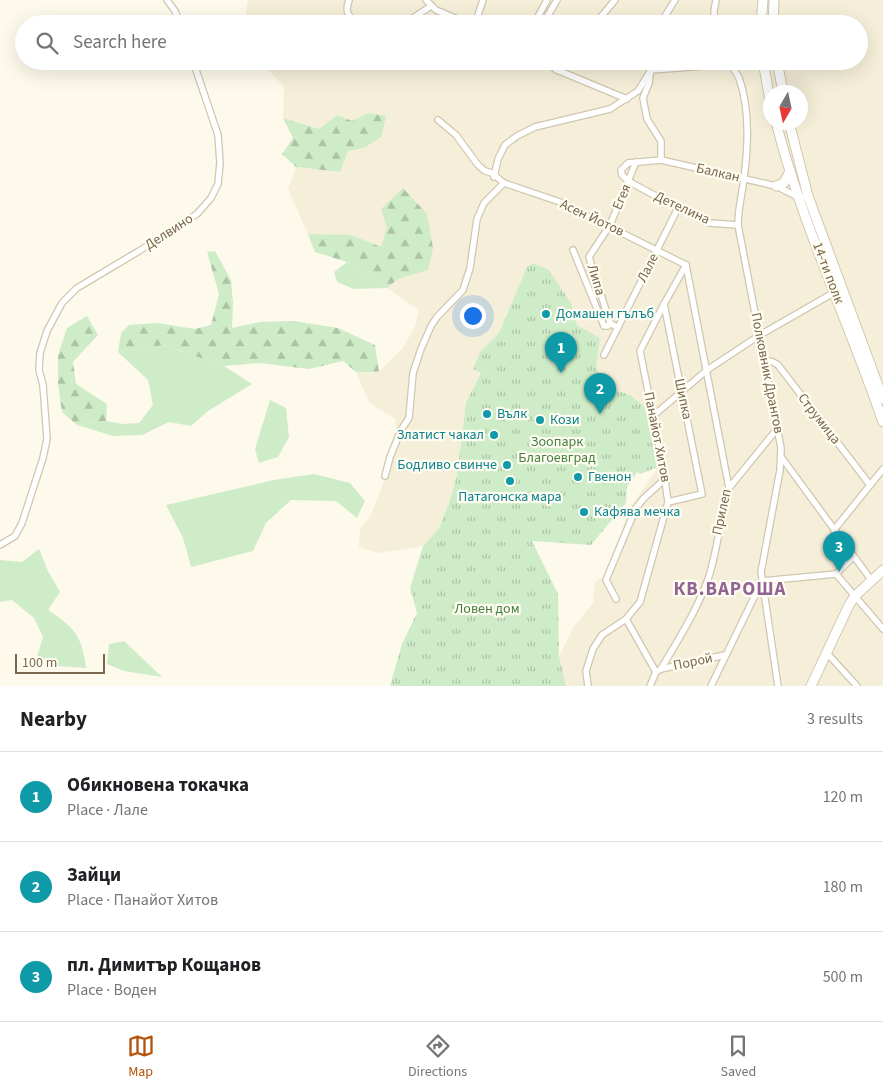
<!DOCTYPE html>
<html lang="en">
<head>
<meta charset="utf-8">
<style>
	body { margin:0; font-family:"Source Sans 3",sans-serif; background:#f6f6f6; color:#202124 }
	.compass { position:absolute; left:763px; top:85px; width:45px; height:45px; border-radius:50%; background:#fff; box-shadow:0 5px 20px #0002; rotate:189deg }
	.scale { position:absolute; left:15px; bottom:12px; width:90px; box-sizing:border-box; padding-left:5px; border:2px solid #7a674d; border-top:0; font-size:14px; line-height:18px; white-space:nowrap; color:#7a674d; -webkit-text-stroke:4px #fffdf2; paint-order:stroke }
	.you { position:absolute; left:472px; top:315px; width:18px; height:18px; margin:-12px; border:4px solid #fff; border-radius:50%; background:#1a73e8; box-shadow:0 0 0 8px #1a73e833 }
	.badge { display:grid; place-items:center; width:32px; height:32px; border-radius:50%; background:#b45309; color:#fff; font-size:16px; font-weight:700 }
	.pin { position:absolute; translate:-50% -41px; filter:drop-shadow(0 1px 2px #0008) }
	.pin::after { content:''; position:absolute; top:26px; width:18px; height:15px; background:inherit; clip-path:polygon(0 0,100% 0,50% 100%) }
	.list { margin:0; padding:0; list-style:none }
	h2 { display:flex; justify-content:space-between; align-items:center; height:65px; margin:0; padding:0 20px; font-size:21px }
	h2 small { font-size:16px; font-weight:400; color:#757577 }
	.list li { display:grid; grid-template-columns:32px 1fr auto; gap:15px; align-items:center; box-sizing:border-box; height:90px; padding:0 20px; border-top:1px solid #e0e0e0 }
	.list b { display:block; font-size:19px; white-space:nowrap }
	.list p { margin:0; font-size:16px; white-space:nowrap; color:#757577 }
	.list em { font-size:16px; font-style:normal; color:#757577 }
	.icon { flex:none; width:28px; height:28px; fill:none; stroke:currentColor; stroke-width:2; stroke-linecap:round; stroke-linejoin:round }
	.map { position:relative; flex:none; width:883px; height:686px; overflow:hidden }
	.search { position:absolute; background:#fff; box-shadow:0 5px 20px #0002; left:15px; right:15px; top:15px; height:55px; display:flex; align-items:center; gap:12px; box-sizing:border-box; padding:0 18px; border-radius:28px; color:#757577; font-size:19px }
	.sheet { height:335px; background:#fff }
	nav { display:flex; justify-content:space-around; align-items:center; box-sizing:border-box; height:70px; border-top:1px solid #e0e0e0; background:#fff; font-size:14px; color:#757577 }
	nav a { display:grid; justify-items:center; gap:2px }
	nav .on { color:#b45309 }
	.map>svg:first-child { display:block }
	.residential { fill:#f5efd9; fill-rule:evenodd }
	.green { fill:#cfecc8 }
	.forest { fill:url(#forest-firs) }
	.park { fill:url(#park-tufts) }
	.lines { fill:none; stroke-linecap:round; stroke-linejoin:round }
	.street-casing { stroke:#d1c6af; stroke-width:8 }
	.secondary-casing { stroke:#d4c7ad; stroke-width:11 }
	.street { stroke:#fff; stroke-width:5.5 }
	.secondary { stroke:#fff; stroke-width:9 }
	.culture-dot { fill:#0f9aa8; stroke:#fffdf2; stroke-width:2 }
	.labels { text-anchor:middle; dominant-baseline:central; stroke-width:4.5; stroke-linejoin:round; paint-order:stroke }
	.street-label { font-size:14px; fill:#7a674d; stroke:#fffdf2 }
	.culture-label { font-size:14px; fill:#0d838f; stroke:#fffdf2; text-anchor:start }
	.park-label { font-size:14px; fill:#488043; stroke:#fffdf2 }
	.district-label { font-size:19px; font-weight:bold; letter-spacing:1px; fill:#906595; stroke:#fffdf2 }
</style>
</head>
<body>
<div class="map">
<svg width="883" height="686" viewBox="0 0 883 686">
	<defs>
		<pattern id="forest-firs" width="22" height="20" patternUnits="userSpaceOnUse" patternTransform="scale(1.25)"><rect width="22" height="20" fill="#cfecc8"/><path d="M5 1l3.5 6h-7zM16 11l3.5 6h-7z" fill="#adc3a5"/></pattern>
		<pattern id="park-tufts" width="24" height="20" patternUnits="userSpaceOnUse" patternTransform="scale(1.25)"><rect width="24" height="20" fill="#cfecc8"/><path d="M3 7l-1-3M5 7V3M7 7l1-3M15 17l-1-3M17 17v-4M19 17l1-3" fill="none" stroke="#adc3a5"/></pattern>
	</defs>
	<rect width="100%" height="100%" fill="#fdfaeb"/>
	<!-- residential -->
	<path class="residential" d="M 248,0 L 883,0 L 883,686 L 566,686 L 559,656 L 573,628 L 593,603 L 595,582 L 604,576 L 632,505 L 658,467 L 630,395 L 605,387 L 596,367 L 600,338 L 577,325 L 571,303 L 533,263 L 527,267 L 499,333 L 480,352 L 473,369 L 481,373 L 466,403 L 457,475 L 449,503 L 439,528 L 423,546 L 377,553 L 359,547 L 360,529 L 371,515 L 393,458 L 396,420 L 369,402 L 356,372 L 379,372 L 402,349 L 415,327 L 419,310 L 387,288 L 398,279 L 428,270 L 387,227 L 381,247 L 352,235 L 308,234 L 288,189 L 296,167 L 340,172 L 348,151 L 364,148 L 369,113 L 352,122 L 337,115 L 319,129 L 283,118 L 284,87 L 265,66 L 258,61 L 859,61 L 859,24 L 244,24 ZM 770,92 L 800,92 L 800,122 L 770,122 Z"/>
	<!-- green -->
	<g class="green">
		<polygon points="347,262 387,288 354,289 337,282 334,272"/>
		<polygon points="163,345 224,366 252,384 208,411 191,426 169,422 142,435 113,436 77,425 106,421 123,424 139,423 153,405 148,380 118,352"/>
		<polygon points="270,400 286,408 289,437 278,457 259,463 255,449"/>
		<polygon points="314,474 350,483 365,501 357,518 336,501 291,500 266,523 253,551 191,567 183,538 166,505 274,480"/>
		<path d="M 39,549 L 48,571 L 60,592 L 48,610 C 75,628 82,636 86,668 L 57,666 L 37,657 L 43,637 L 34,618 L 12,600 L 0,602 L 0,560 L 22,562 Z"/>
		<polygon points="124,641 162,677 124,671 107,664 109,644"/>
	</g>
	<!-- forest -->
	<g class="forest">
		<polygon points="369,113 386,116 381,137 364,148 348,151 340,172 296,167 282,154 293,138 283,118 319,129 337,115 352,121"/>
		<polygon points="403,188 427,214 433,248 428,270 398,279 387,288 347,262 315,252 308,234 352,235 381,247 387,227 381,209"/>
		<polygon points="215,251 231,280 233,303 232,328 260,322 294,321 338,328 375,345 379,372 356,372 343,361 309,369 259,363 224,366 163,345 118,352 121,333 129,325 158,323 195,329 211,325 219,294 207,252"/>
		<polygon points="87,316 98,335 73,362 76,384 107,404 106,421 77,425 62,412 58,384 58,355 67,328"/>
	</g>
	<!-- park -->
	<polygon class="park" points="533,263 549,270 571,303 577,325 600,338 596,367 605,387 630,395 645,407 658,467 640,474 637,472 627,487 626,503 591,545 532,541 558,594 559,656 566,686 390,686 402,644 417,613 410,588 423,546 439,528 449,503 457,475 466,403 481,373 473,369 480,352 499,333 527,267"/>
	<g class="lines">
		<defs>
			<g id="street">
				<polyline points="167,0 175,11 180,24"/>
				<path d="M 349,0 C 344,14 349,19 363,24"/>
				<polyline points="426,0 436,10 469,24"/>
				<polyline points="404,24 431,6"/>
				<polyline points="475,24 483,0"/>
				<polyline points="534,24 547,0"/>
				<polyline points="543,24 557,0"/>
				<polyline points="595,24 615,0"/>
				<polyline points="660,24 675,0"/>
				<polyline points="715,24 714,11 716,0"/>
				<polyline points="543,61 557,70 627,99"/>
				<polyline points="652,61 649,83 643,98 647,119 661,141 661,160"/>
				<path d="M 730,61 C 732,67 736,72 739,78 C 750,108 748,148 744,178 C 742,194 738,209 738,225 L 781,448 L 780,470 L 761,572 L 778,686"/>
				<polyline points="557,70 564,61"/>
				<polyline points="651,70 731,64"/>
				<polyline points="438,120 456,135 478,165 485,171 492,173 504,183 560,202 686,265"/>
				<polyline points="494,177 498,159 505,145 517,136 535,127 610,109 638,91 651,70"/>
				<polyline points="738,225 709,223 678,208 628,181 622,175 621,170 628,163 661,160 776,186 798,197 808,196"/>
				<polyline points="573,250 604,326 608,326 610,323"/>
				<polyline points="664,304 702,494 668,502"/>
				<polyline points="618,328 610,323 589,257 610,225 636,162"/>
				<polyline points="604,355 678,208"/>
				<polyline points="764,360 773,362 778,365 870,485"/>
				<polyline points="653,416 707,370 760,335 835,292"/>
				<polyline points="782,458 872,581"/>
				<polyline points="385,476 390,457 401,430 409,418 413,373 421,349 431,326 437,317 463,290 470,268 477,219 484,203 504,183"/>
				<polyline points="729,488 777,429"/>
				<polyline points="834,530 883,469"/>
				<polyline points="0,545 15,536 22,523 43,458 47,439 43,385 39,370 40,353 47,331 62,303 77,288 139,251 197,214 211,198 218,184 220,163 218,135 193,61"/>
				<polyline points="836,574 883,629"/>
				<polyline points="836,574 853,557"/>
				<polyline points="616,599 606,580 636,508 644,498 665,479"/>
				<polyline points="626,619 656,672"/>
				<polyline points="826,652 857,686"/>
				<polyline points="661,669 725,655"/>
				<polyline points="588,686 586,671 593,649 602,635 626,619 640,602 668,502 663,466 640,351 664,304 686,265"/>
				<path d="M 650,686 L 656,672 L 661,669 C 679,638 699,608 710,573 C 718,545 721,516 729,488 L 686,265"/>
				<polyline points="711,686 762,581 836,574"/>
			</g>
			<g id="secondary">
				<polyline points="761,24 763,0"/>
				<polyline points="773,24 774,0"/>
				<polyline points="763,61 770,100"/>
				<polyline points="777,61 783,92"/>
				<path d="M 776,122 C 802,225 849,322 883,422"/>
				<polyline points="789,122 808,196 883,399"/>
				<polyline points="776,186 784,183 790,171"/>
				<polyline points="811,686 849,605 855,596 883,570"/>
			</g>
		</defs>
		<!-- street casing -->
		<use href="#street" class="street-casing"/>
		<!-- secondary casing -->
		<use href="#secondary" class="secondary-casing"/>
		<!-- street -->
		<use href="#street" class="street"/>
		<!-- secondary -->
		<use href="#secondary" class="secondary"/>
	</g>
	<!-- markers -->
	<g class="culture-dot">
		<circle cx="546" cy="314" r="5"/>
		<circle cx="487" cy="414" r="5"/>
		<circle cx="540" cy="420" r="5"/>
		<circle cx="494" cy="435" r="5"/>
		<circle cx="507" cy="465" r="5"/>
		<circle cx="578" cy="477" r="5"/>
		<circle cx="510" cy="481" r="5"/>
		<circle cx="584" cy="512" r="5"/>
	</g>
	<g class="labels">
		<!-- street labels -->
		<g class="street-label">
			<text transform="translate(718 173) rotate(13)">Балкан</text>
			<text transform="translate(622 197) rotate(-67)">Егея</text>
			<text transform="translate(682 208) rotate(25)">Детелина</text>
			<text transform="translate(592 218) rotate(25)">Асен Йотов</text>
			<text transform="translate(169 232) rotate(-33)">Делвино</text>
			<text transform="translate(648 268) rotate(-63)">Лале</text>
			<text transform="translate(828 273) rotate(69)">14-ти полк</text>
			<text transform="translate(596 280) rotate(73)">Липа</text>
			<text transform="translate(767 373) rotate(79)">Полковник Дрангов</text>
			<text transform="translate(683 399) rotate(78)">Шипка</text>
			<text transform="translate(819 419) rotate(52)">Струмица</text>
			<text transform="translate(657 437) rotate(79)">Панайот Хитов</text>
			<text transform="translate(722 512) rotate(-78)">Прилеп</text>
			<text transform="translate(693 662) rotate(-12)">Порой</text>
		</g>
		<!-- culture labels -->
		<g class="culture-label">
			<text x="556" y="314">Домашен гълъб</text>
			<text x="497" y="414">Вълк</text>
			<text x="550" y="420">Кози</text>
			<text x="484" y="435" text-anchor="end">Златист чакал</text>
			<text x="497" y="465" text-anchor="end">Бодливо свинче</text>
			<text x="588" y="477">Гвенон</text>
			<text x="510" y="497" text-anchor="middle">Патагонска мара</text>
			<text x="594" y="512">Кафява мечка</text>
		</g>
		<!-- park labels -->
		<g class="park-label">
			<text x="557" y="442">Зоопарк<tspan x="557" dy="16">Благоевград</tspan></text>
			<text x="487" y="609">Ловен дом</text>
		</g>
		<!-- district labels -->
		<g class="district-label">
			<text x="730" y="589">КВ.ВАРОША</text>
		</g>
	</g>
</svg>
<svg class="compass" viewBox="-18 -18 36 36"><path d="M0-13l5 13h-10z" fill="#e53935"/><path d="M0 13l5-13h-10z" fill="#757577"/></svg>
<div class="scale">100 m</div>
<div class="you"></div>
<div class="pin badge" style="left:561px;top:373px;background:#0f9aa8">1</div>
<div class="pin badge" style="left:600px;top:414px;background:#0f9aa8">2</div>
<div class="pin badge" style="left:839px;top:572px;background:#0f9aa8">3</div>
<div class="search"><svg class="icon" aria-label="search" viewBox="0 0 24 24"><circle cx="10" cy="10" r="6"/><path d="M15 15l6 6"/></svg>Search here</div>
</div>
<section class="sheet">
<h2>Nearby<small>3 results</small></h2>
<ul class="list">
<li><span class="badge" style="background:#0f9aa8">1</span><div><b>Обикновена токачка</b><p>Place · Лале</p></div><em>120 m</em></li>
<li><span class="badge" style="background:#0f9aa8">2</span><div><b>Зайци</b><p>Place · Панайот Хитов</p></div><em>180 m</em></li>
<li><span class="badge" style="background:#0f9aa8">3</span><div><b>пл. Димитър Кощанов</b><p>Place · Воден</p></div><em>500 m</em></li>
</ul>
</section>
<nav>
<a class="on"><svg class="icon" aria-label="map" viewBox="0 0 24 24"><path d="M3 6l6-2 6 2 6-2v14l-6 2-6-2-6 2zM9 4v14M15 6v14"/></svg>Map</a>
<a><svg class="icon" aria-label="directions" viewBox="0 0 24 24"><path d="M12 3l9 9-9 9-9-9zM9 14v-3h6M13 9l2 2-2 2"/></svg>Directions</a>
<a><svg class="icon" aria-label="saved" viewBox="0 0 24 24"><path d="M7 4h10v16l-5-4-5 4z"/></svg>Saved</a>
</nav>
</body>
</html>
